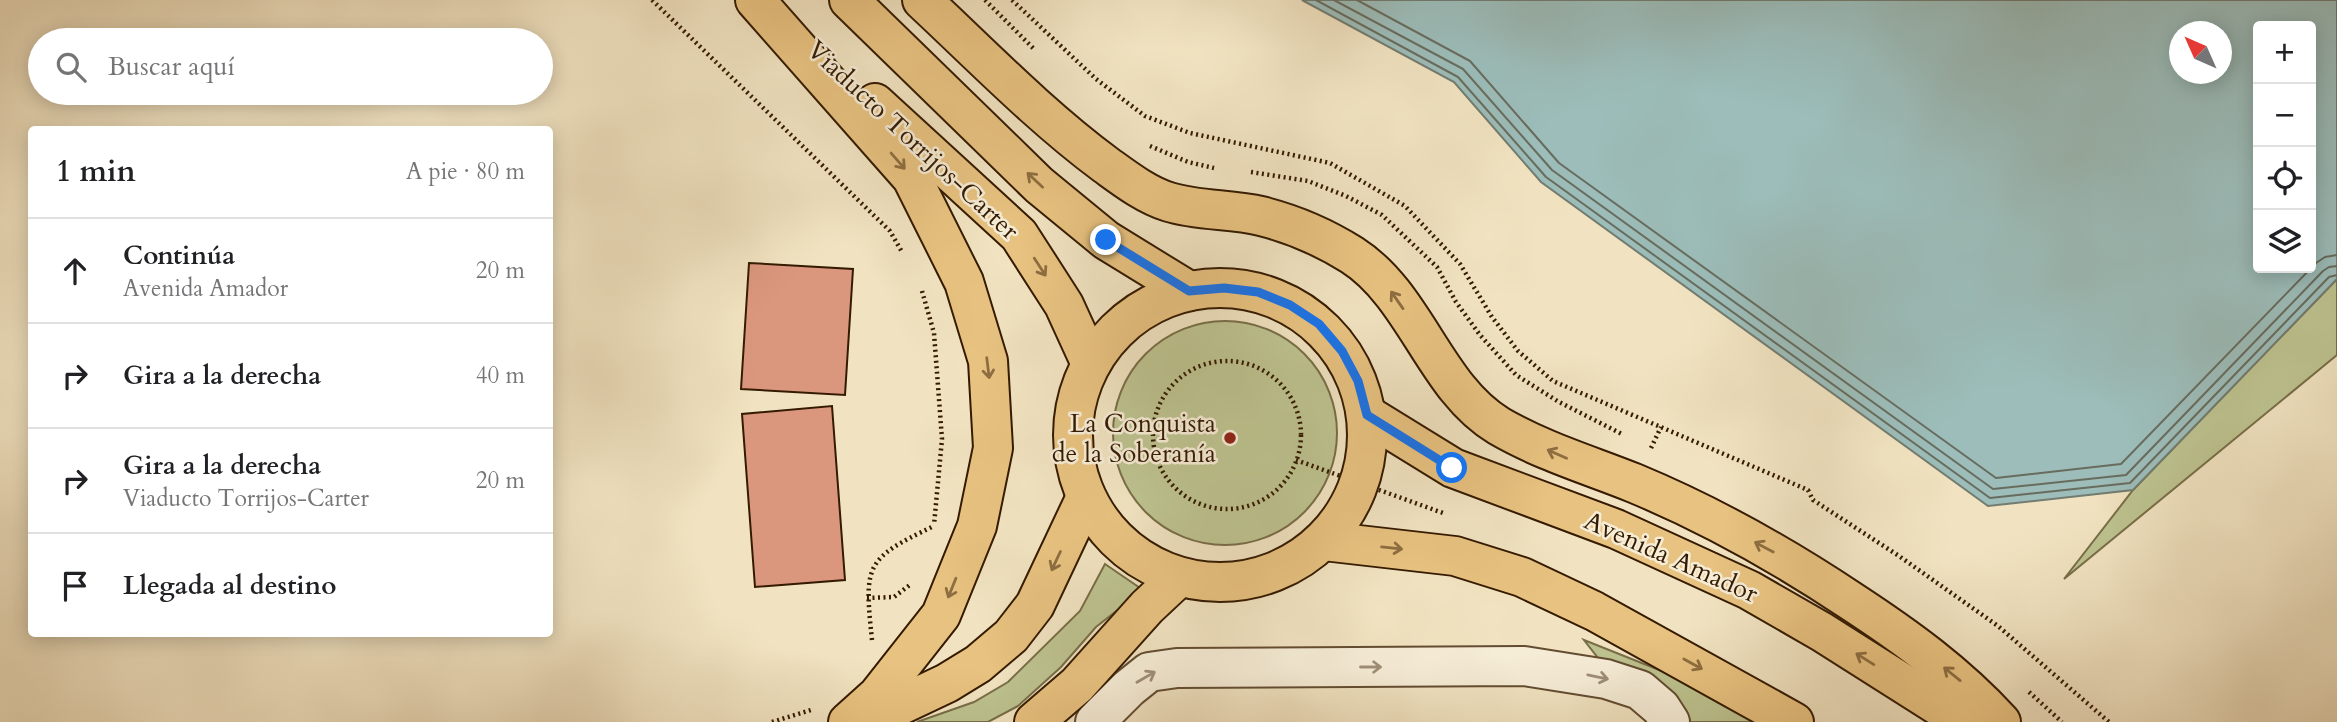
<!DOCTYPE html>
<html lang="es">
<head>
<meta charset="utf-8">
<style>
	body { margin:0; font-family:Cardo,serif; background:#f6f6f6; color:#202124 }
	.controls { position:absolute; right:21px; top:21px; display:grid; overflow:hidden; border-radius:7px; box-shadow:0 4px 18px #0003 }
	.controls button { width:63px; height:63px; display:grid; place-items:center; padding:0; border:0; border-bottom:2px solid #e0e0e0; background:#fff; color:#202124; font:35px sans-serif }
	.compass { position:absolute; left:2169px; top:21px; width:63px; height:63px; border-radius:50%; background:#fff; box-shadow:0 4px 18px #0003; rotate:315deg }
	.stop { position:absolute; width:21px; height:21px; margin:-16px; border:5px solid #1a73e8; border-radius:50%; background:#fff }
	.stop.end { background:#1a73e8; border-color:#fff; box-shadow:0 2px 7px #0008 }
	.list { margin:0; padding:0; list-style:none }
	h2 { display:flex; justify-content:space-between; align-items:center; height:91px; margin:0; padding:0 28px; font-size:30px }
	h2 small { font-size:23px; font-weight:400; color:#757577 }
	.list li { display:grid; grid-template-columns:46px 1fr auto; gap:21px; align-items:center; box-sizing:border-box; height:105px; padding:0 28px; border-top:2px solid #e0e0e0 }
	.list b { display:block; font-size:26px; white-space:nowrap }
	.list p { margin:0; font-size:23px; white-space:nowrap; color:#757577 }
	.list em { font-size:23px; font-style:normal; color:#757577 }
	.icon { flex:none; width:38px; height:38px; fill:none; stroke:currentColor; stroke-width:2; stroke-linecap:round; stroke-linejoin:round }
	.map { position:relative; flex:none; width:2337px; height:722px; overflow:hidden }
	.search { position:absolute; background:#fff; box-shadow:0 4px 18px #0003; left:28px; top:28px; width:525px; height:77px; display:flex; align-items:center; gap:18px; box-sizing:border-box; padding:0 24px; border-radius:38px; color:#757577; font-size:26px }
	.panel { position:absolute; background:#fff; box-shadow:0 4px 18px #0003; left:28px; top:126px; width:525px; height:511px; border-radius:7px }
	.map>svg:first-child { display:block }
	.green { fill:#bdc390; stroke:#786e48; stroke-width:2 }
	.water { fill:#9cbdba; stroke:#727c70; stroke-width:2; fill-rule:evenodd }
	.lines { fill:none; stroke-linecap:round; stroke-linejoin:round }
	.shore { stroke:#686c5e; stroke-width:2 }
	.building { fill:#db977e; stroke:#341a01; stroke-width:2 }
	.minor-casing { stroke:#634c31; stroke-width:42 }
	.major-casing { stroke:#341a01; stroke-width:42 }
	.path { stroke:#341a01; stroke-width:4.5; stroke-dasharray:2 3.5; stroke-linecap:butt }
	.minor { stroke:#f6edd7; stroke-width:38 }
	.major { stroke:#e8c280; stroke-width:38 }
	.oneway { stroke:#8e6e40 }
	.oneway2 { stroke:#9f8e77 }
	.route { stroke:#1a73e8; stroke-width:9 }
	.poi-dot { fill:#8f2418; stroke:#f6edd7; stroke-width:2.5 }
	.labels { text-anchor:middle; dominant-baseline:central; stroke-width:5; stroke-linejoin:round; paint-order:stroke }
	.street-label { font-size:26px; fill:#341a01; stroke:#f6edd7 }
	.poi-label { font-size:26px; fill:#341a01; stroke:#f6edd7; text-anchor:end }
</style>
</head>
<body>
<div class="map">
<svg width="2337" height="722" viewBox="0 0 2337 722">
	<rect width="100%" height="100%" fill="#f1e3c1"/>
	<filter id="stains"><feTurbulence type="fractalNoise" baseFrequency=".00286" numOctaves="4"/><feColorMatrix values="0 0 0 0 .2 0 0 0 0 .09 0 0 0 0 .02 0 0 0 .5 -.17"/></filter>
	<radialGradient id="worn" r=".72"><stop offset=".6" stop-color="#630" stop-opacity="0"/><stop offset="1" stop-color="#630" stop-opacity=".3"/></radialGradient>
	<!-- green -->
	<g class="green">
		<polygon points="2337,279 2337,355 2064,579 2133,490"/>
		<circle cx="1225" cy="433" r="112"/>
		<polygon points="1105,564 1143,590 1096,627 1061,667 1018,706 988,722 917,722 974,702 1008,682 1080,611"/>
		<polygon points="1584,640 1777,717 1790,722 1682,722 1602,663"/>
	</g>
	<!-- water -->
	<path class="water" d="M 1302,0 L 2337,0 L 2337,279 L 2133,490 L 1988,506 L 1541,182 L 1454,82 ZM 2258,26 L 2311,26 L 2311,268 L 2258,268 ZM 2180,32 L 2222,32 L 2222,74 L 2180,74 Z"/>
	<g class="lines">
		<!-- shore -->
		<g class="shore">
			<polyline points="1316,0 1458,77 1546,177 1990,498 2130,483 2329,277 2337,275"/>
			<polyline points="1334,0 1463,69 1552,170 1993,489 2126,475 2323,271 2329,267 2337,266"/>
			<polyline points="1357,0 1470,61 1559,163 1996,478 2121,464 2316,263 2325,257 2337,255"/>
		</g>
	</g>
	<!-- building -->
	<g class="building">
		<polygon points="749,263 853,269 845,395 741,389"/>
		<polygon points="832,406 845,580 755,587 742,414"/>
	</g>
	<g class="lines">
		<defs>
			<polyline id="minor" points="1095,722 1129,688 1149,672 1177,668 1524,666 1606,679 1640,690 1661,708 1670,722"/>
			<g id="major">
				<polyline points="755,0 912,178 964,282 988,361 993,448 977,526 941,615 878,695 848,722"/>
				<polyline points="849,0 1039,185 1106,240 1189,291"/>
				<path d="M 922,0 C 982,56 1040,116 1106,165 C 1124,178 1146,195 1169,202 C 1198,211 1231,209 1261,216 C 1293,224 1325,238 1352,255 C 1416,296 1435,388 1499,426 C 1542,451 1589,465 1634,483 C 1711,515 1782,555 1851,601 C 1906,637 1956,673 2001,722"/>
				<polyline points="875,103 1019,235 1064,305 1091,364"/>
				<circle cx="1220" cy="435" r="147"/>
				<polyline points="1367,415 1453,468 1616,529 1749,590 1822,632 1964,722"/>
				<polyline points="1324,541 1455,556 1522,577 1594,611 1794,722"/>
				<polyline points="865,722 947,683 978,664 1011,636 1035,605 1085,499"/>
				<polyline points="1034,722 1077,685 1147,607 1178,578"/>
			</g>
		</defs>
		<!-- minor casing -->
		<use href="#minor" class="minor-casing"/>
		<!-- major casing -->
		<use href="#major" class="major-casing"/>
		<!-- path -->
		<g class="path">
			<polyline points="652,0 890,231 902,252"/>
			<polyline points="985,0 1034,49"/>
			<polyline points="1012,0 1096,79 1145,116 1190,133 1330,163 1405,206 1460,264 1492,317 1518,351 1553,381 1808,490 1813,500 1899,556 1998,626 2109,722"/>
			<polyline points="1150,146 1188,162 1214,168"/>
			<polyline points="1251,172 1308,181 1346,196 1382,215 1437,267 1456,302 1480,335 1516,375 1559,402 1622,434"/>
			<polyline points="922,291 934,333 942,439 934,525"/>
			<circle cx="1227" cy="435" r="74"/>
			<polyline points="1651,448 1661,427"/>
			<polyline points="1296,460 1443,513"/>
			<polyline points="867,598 894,597 911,584"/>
			<path d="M 872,640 C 864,564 865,559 934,526"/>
			<polyline points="2029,692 2062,722"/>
			<polyline points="772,722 811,710"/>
		</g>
		<!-- minor -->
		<use href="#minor" class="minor"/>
		<!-- major -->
		<use href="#major" class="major"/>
	</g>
	<!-- one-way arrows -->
	<defs><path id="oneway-shaft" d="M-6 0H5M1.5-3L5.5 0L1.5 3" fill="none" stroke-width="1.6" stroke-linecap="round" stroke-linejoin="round" transform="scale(1.75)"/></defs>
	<g class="oneway">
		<use href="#oneway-shaft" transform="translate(898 161) rotate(49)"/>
		<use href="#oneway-shaft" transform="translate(1035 180) rotate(-137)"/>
		<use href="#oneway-shaft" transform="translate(1040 267) rotate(57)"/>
		<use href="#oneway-shaft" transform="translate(1397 300) rotate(-125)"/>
		<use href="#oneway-shaft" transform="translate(988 368) rotate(83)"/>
		<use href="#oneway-shaft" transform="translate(1557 454) rotate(-156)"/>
		<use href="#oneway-shaft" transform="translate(1764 547) rotate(-152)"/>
		<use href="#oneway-shaft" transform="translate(1392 548) rotate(6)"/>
		<use href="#oneway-shaft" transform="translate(1056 561) rotate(115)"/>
		<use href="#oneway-shaft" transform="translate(952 588) rotate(112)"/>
		<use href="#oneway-shaft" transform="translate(1865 659) rotate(-148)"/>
		<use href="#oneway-shaft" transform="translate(1693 664) rotate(29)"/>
		<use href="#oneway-shaft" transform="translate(1952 674) rotate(-141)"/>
	</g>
	<g class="oneway2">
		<use href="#oneway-shaft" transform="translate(1371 667)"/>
		<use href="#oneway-shaft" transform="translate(1146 677) rotate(-30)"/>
		<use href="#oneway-shaft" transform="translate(1598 677) rotate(12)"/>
	</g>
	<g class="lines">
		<!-- route -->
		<polyline class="route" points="1106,240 1189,291 1224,288 1258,292 1290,305 1319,324 1342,351 1358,381 1367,415 1452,468"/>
	</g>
	<!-- markers -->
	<circle class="poi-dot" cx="1230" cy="438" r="7"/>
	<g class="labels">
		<!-- street labels -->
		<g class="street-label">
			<text transform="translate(913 140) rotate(43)">Viaducto Torrijos-Carter</text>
			<text transform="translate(1671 557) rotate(24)">Avenida Amador</text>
		</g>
		<!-- poi labels -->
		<g class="poi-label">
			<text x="1216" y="423">La Conquista<tspan x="1216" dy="30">de la Soberanía</tspan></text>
		</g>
	</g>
	<rect width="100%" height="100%" filter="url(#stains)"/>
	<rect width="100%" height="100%" fill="url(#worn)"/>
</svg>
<div class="controls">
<button>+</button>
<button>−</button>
<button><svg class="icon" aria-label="locate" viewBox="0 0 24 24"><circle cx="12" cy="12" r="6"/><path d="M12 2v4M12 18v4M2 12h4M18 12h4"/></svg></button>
<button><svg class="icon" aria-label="layers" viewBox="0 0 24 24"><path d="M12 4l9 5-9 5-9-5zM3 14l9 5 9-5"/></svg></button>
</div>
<svg class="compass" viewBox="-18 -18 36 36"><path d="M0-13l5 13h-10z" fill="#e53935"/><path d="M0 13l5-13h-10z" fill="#757577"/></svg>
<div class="stop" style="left:1452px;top:468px"></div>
<div class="stop end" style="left:1106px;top:240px"></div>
<div class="search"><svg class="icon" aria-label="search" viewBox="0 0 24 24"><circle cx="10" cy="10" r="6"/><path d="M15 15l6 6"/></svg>Buscar aquí</div>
<section class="panel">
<h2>1 min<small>A pie · 80 m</small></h2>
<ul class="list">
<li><svg class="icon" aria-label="ahead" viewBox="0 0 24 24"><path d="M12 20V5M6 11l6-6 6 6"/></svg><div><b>Continúa</b><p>Avenida Amador</p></div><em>20 m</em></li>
<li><svg class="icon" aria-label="right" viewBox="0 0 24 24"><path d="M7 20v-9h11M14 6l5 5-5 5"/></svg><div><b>Gira a la derecha</b></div><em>40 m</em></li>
<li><svg class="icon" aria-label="right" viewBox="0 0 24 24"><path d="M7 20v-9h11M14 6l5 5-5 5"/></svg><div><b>Gira a la derecha</b><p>Viaducto Torrijos-Carter</p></div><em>20 m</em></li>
<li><svg class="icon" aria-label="arrive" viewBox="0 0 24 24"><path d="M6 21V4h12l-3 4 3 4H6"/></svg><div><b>Llegada al destino</b></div></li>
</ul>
</section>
</div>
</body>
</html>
